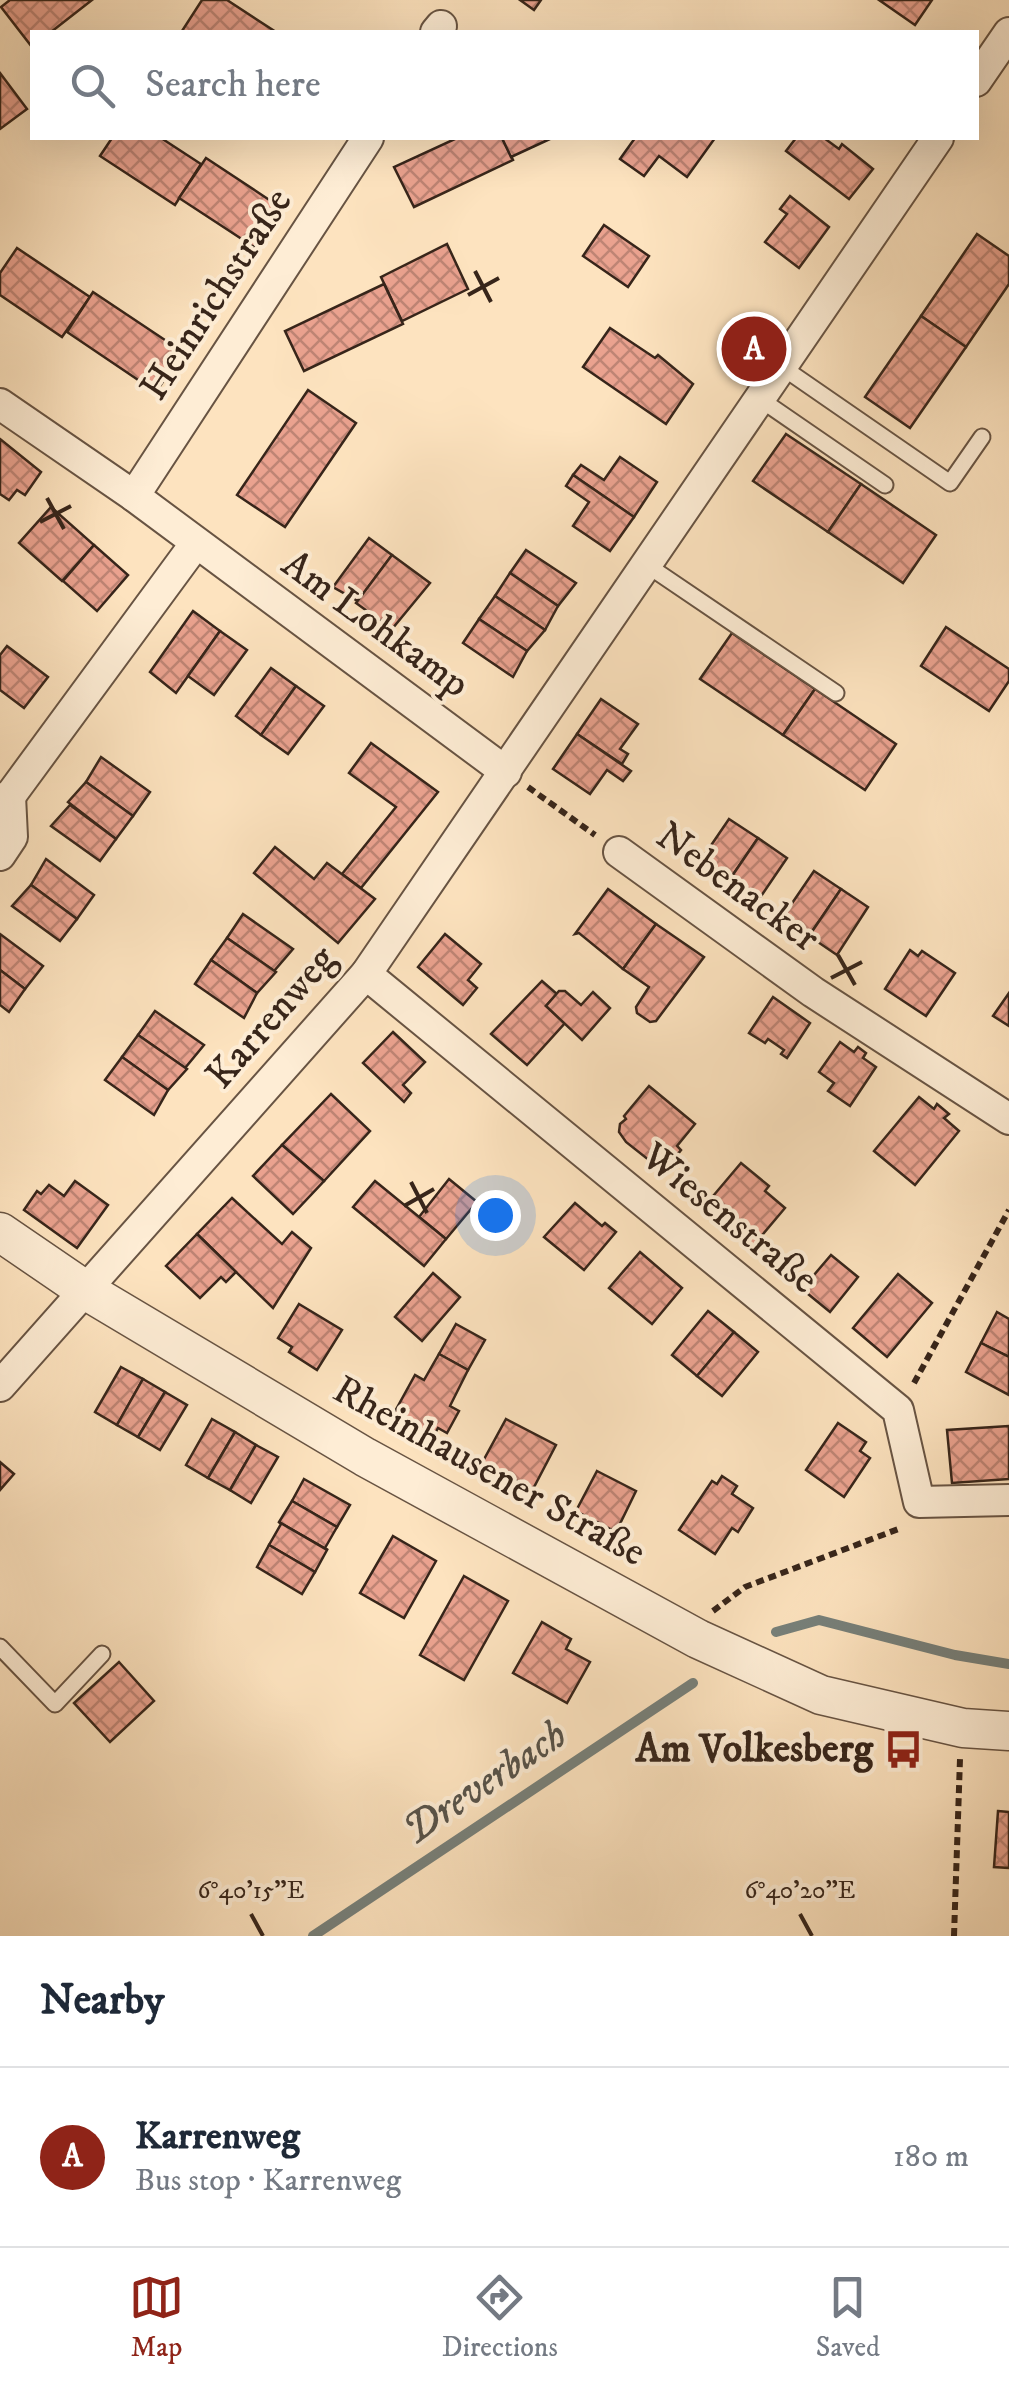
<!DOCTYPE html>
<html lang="en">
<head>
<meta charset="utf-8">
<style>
	body { margin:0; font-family:"IM FELL DW Pica",serif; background:#f2f2f3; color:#1f2937 }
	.you { position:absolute; left:495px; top:1215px; width:35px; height:35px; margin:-25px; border:8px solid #fff; border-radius:50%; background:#1a73e8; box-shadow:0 0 0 15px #1a73e833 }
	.badge { display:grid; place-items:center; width:65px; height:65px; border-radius:50%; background:#8f2418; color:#fff; font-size:32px; font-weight:700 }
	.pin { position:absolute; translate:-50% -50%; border:5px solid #fff; box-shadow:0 2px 10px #0006 }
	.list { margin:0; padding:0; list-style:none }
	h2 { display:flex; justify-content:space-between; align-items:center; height:130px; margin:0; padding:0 40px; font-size:42px }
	h2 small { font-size:32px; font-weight:400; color:#747a83 }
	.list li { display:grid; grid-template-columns:65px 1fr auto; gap:30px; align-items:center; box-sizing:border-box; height:180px; padding:0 40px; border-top:2px solid #e0e1e3 }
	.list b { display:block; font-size:38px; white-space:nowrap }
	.list p { margin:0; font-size:32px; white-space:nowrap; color:#747a83 }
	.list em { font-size:32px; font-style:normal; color:#747a83 }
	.icon { flex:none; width:55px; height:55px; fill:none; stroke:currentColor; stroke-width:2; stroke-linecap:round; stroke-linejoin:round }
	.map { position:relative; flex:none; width:1009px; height:1936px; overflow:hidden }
	.search { position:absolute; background:#fff; box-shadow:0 10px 40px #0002; left:30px; right:30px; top:30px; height:110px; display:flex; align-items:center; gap:25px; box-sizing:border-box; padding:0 35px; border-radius:0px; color:#747a83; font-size:38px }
	.sheet { height:310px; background:#fff }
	nav { display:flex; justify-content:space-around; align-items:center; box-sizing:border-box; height:140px; border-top:2px solid #e0e1e3; background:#fff; font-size:28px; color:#747a83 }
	nav a { display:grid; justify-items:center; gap:5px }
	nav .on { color:#8f2418 }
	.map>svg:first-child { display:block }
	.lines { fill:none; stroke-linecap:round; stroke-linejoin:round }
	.stream { stroke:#77807a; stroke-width:10 }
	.building { fill:url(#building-cross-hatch); stroke:#37251a; stroke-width:2.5 }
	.service-casing { stroke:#685443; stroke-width:19 }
	.minor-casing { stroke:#685443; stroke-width:34 }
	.tertiary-casing { stroke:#685443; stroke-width:41 }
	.path { stroke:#37251a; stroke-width:6; stroke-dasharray:8 5; stroke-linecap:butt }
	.service { stroke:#feedd5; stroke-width:15 }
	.minor { stroke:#feedd5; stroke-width:30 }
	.tertiary { stroke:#feedd5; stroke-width:38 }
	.ticks { fill:none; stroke:#37251a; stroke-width:4 }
	.labels { text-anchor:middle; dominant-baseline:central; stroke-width:8; stroke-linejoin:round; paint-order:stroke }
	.street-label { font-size:40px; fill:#37251a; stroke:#feedd5 }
	.poi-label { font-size:40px; font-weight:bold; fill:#37251a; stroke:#feedd5; text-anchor:end }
	.water-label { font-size:42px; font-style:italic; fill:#57534a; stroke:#feedd5 }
	.ticks-label { font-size:25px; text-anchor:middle; fill:#37251a; stroke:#feedd5; stroke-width:8; stroke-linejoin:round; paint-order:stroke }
</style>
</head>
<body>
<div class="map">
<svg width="1009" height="1936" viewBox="0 0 1009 1936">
	<defs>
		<pattern id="building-cross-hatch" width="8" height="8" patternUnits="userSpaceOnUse" patternTransform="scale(2.5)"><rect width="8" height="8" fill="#eaa28f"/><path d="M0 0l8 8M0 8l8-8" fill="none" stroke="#be8474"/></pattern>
	</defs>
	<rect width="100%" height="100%" fill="#fde3bf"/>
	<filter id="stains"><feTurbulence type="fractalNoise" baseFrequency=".002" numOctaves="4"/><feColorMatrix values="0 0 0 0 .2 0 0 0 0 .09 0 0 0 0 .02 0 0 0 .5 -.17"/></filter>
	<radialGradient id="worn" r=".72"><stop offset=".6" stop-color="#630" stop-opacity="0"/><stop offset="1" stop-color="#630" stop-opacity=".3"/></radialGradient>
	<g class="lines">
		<!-- stream -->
		<g class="stream">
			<polyline points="776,1632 819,1620 955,1655 1009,1664"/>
			<polyline points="313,1936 693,1683"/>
		</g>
	</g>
	<!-- building -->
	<g class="building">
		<polygon points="10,0 92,0 51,32 32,32 32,47 1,7"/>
		<polygon points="202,0 227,0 276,32 184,32 182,31"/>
		<polygon points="520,0 541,0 534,10"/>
		<polygon points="879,0 932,0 915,25"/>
		<polygon points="0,73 27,109 0,129"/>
		<polygon points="112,138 161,138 201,164 175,205 100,156"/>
		<polygon points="457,138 502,138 513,160 414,207 394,167"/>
		<polygon points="502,138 552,138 511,157"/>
		<polygon points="635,138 715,138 687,177 659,156 644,176 620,159"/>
		<polygon points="796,138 824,138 839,149 842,144 873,169 849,199 786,151"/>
		<polygon points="206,158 280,207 254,247 179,198"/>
		<polygon points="790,196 829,227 799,268 765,242 787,214 780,209"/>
		<polygon points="604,225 649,256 628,287 583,256"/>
		<polygon points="977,234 1009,256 1009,284 966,347 921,316"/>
		<polygon points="447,244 468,289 402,321 381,277"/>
		<polygon points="17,248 90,297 62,337 0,295 0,273"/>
		<polygon points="384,284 403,324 304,371 285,331"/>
		<polygon points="93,292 183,352 156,392 67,332"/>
		<polygon points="921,316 966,347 910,428 865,397"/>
		<polygon points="610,328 655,358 658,355 693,384 666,424 583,367"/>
		<polygon points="308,390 356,423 285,527 237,495"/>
		<polygon points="786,434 861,484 828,532 753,481"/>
		<polygon points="0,439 41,472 25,495 17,490 9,500 0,494"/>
		<polygon points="620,457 657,482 634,517 573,475 581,465 604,480"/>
		<polygon points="573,475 634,517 610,551 573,526 589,502 566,486"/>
		<polygon points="861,484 936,535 903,583 828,532"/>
		<polygon points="51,507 94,545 62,581 19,543"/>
		<polygon points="369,538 392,555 358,601 333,587"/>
		<polygon points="94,545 128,575 97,611 63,581"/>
		<polygon points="526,550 576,583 558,606 510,573"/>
		<polygon points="392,555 430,583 392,629 356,603"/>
		<polygon points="510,573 558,606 545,630 495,596"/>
		<polygon points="495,596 545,630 527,651 479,619"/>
		<polygon points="193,611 220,631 176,693 150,672"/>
		<polygon points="479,619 527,651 513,677 463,643"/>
		<polygon points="946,627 1009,669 1009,681 989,711 921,666"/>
		<polygon points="220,631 247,650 214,695 188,676"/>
		<polygon points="732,633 815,689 783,735 700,679"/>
		<polygon points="7,646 48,677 24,708 0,690 0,655"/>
		<polygon points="271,668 296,686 261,735 236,716"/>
		<polygon points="296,686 324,706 288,754 261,735"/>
		<polygon points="815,689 896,744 865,790 783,735"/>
		<polygon points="601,699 638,724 620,749 628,754 622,764 577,734"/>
		<polygon points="577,734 631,771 623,781 607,770 590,794 553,769"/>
		<polygon points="371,743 438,792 361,888 342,874 396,807 349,773"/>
		<polygon points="101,757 150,792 133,816 86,782"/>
		<polygon points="86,782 133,816 116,839 68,802"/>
		<polygon points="70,805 116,839 100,861 51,826"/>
		<polygon points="729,819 758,838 728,882 699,863"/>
		<polygon points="758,838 787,858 757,902 728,882"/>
		<polygon points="275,847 314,879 327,863 375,899 338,943 254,873"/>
		<polygon points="46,859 94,895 77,919 31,885"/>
		<polygon points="814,871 841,889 809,936 782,918"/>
		<polygon points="31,885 77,919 60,941 12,906"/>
		<polygon points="608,889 656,924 623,969 579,933 575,934"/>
		<polygon points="841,889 868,907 837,955 809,936"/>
		<polygon points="243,914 293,949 274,971 227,938"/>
		<polygon points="656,924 704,957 656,1021 650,1022 637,1013 636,1007 649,987 623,969"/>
		<polygon points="0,934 43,966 25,989 0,970"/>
		<polygon points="445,934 481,964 468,980 477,988 463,1005 418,967"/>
		<polygon points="227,938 276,972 257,993 211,960"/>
		<polygon points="910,950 918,956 922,951 955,973 926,1016 885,989"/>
		<polygon points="211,960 257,993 244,1018 195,984"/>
		<polygon points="0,970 25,989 9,1012 0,1005"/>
		<polygon points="542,981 557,994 546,1006 565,1023 527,1065 491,1034"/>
		<polygon points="559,991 565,991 581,1005 593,992 610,1008 582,1040 546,1006"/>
		<polygon points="1009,993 1009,1026 993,1016"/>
		<polygon points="773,997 810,1023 787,1058 781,1054 784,1050 768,1039 765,1043 749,1033"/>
		<polygon points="155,1011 204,1045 185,1068 138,1035"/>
		<polygon points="393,1032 425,1062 403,1085 411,1093 404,1102 363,1063"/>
		<polygon points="138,1035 187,1069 168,1090 122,1057"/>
		<polygon points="840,1042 854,1052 858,1047 866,1053 863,1058 876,1067 850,1106 828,1091 834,1083 819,1072"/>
		<polygon points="122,1057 168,1090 154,1115 105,1080"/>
		<polygon points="649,1086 695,1124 677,1146 681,1150 664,1172 626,1142 619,1132 620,1124 626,1119 624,1116"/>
		<polygon points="331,1094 370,1131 324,1181 282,1145"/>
		<polygon points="919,1097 934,1109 937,1104 949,1114 944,1118 959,1131 915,1185 874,1151"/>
		<polygon points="282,1145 324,1181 293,1214 253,1176"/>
		<polygon points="741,1163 769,1186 765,1191 785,1208 753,1246 726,1224 730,1220 708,1202"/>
		<polygon points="449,1179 477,1202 446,1239 419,1217"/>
		<polygon points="75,1181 108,1205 77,1248 24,1210 37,1191 41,1194 49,1185 64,1196"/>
		<polygon points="375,1181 446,1239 424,1266 353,1207"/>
		<polygon points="232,1198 282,1244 292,1232 311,1248 273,1308 197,1234"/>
		<polygon points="575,1203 602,1226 605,1223 616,1232 584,1270 544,1237"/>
		<polygon points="197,1234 236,1272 226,1282 221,1277 200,1298 166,1266"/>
		<polygon points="640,1252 682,1288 652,1324 609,1288"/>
		<polygon points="831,1255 858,1277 830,1312 802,1289"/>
		<polygon points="433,1273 460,1297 422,1341 395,1317"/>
		<polygon points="898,1274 932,1303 887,1357 853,1328"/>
		<polygon points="299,1304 342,1330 317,1370 289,1352 292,1347 278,1338"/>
		<polygon points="708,1311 734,1332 697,1376 672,1355"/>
		<polygon points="997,1312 1009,1319 1009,1357 981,1343"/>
		<polygon points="456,1324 485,1340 468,1370 439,1354"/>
		<polygon points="734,1332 758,1352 722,1396 697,1376"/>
		<polygon points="981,1343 1009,1357 1009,1395 966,1372"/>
		<polygon points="439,1354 468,1370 450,1406 459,1411 447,1433 438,1428 433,1437 393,1415 415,1375 424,1380"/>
		<polygon points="121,1367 143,1379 117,1425 95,1412"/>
		<polygon points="143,1379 165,1392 138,1437 117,1425"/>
		<polygon points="165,1392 187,1405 160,1450 138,1437"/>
		<polygon points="212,1419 235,1432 208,1478 186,1465"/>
		<polygon points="506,1419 556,1445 533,1489 482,1463"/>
		<polygon points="838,1423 866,1442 860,1451 870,1458 844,1497 806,1470"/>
		<polygon points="1009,1426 1009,1479 952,1483 947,1430"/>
		<polygon points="235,1432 256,1445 230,1490 208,1478"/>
		<polygon points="256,1445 278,1457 251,1503 230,1490"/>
		<polygon points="0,1462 14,1474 0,1490"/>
		<polygon points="597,1471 636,1491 616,1532 576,1511"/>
		<polygon points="722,1476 737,1486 732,1494 753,1508 738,1532 732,1528 715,1554 679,1530 712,1481 717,1484"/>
		<polygon points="304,1479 350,1505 337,1527 292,1501"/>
		<polygon points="292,1501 337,1527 325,1548 328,1550 279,1522"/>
		<polygon points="279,1522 327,1550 315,1572 269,1545 281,1524"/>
		<polygon points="393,1536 436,1561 404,1618 360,1593"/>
		<polygon points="269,1545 315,1572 302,1594 257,1567"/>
		<polygon points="464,1576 508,1601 464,1680 420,1655"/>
		<polygon points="542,1622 571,1639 566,1649 590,1662 567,1703 513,1673"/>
		<polygon points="119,1662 154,1701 110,1742 74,1703"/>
		<polygon points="998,1811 1009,1812 1009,1868 994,1867"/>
	</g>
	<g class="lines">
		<defs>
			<g id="service">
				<polyline points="782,367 950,483 982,437"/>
				<polyline points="760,399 885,485"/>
				<polyline points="647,565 836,693"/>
				<polyline points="0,1647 55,1704 102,1654"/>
			</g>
			<g id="minor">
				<polyline points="436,32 441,26"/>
				<polyline points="976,81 1009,33"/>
				<polyline points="0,404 134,496 506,772"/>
				<polyline points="134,496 368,138"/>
				<polyline points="0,799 10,796 196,543"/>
				<polyline points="619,852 813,992 1009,1119"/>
				<polyline points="0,855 12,837 10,796"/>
				<polyline points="366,974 898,1410 919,1502 1009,1500"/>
				<polyline points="0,1386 366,974 938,138"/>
			</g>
			<polyline id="tertiary" points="0,1232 85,1290 365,1457 698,1639 821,1695 963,1728 1009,1731"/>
		</defs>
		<!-- service casing -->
		<use href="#service" class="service-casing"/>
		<!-- minor casing -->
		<use href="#minor" class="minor-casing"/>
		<!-- tertiary casing -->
		<use href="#tertiary" class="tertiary-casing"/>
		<!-- path -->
		<g class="path">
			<polyline points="528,787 595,835"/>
			<polyline points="914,1383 1009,1210"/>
			<polyline points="713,1611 745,1587 901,1528"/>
			<polyline points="954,1936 960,1759"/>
		</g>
		<!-- service -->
		<use href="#service" class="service"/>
		<!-- minor -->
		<use href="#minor" class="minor"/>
		<!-- tertiary -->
		<use href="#tertiary" class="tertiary"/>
	</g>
	<!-- ticks -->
	<path class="ticks" d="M 475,271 L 491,302M 468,295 L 499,278M 47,498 L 64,529M 40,522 L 71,506M 838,955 L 855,985M 831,978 L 862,962M 411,1182 L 427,1213M 404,1206 L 434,1189M 251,1914 L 263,1936M 800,1914 L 812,1936"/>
	<!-- icons -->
	<defs>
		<symbol id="bus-bare" viewBox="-9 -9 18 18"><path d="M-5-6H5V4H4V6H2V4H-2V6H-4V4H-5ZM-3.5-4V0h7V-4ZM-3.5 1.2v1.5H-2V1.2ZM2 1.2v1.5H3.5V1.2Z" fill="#8f2418" stroke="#feedd5" stroke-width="2.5" paint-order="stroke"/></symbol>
	</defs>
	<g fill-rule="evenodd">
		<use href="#bus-bare" x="876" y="1722" width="55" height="55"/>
	</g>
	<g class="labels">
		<!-- street labels -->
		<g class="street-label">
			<text transform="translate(217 295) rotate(-57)">Heinrichstraße</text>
			<text transform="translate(375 625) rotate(36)">Am Lohkamp</text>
			<text transform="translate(737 888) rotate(36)">Nebenacker</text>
			<text transform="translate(272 1018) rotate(-49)">Karrenweg</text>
			<text transform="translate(729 1219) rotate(39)">Wiesenstraße</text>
			<text transform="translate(489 1472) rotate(29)">Rheinhausener Straße</text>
		</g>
		<!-- poi labels -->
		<g class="poi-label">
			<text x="873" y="1750">Am Volkesberg</text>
		</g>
		<!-- water labels -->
		<g class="water-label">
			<text transform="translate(485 1783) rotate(-34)">Dreverbach</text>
		</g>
	</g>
	<g class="ticks-label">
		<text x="251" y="1898">6°40'15"E</text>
		<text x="800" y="1898">6°40'20"E</text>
	</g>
	<rect width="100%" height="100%" filter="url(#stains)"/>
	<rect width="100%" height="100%" fill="url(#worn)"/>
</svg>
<div class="you"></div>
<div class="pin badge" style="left:754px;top:349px">A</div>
<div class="search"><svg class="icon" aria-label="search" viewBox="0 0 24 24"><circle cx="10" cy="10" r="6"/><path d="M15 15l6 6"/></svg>Search here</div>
</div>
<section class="sheet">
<h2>Nearby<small></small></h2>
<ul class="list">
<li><span class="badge">A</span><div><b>Karrenweg</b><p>Bus stop · Karrenweg</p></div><em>180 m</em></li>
</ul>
</section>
<nav>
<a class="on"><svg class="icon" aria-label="map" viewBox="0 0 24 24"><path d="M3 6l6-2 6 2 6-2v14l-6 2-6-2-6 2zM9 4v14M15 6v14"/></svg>Map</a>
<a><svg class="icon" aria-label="directions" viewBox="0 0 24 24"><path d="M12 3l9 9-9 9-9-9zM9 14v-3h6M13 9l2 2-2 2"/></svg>Directions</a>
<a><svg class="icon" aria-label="saved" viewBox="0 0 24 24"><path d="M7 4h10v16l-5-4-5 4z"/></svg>Saved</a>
</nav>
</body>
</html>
